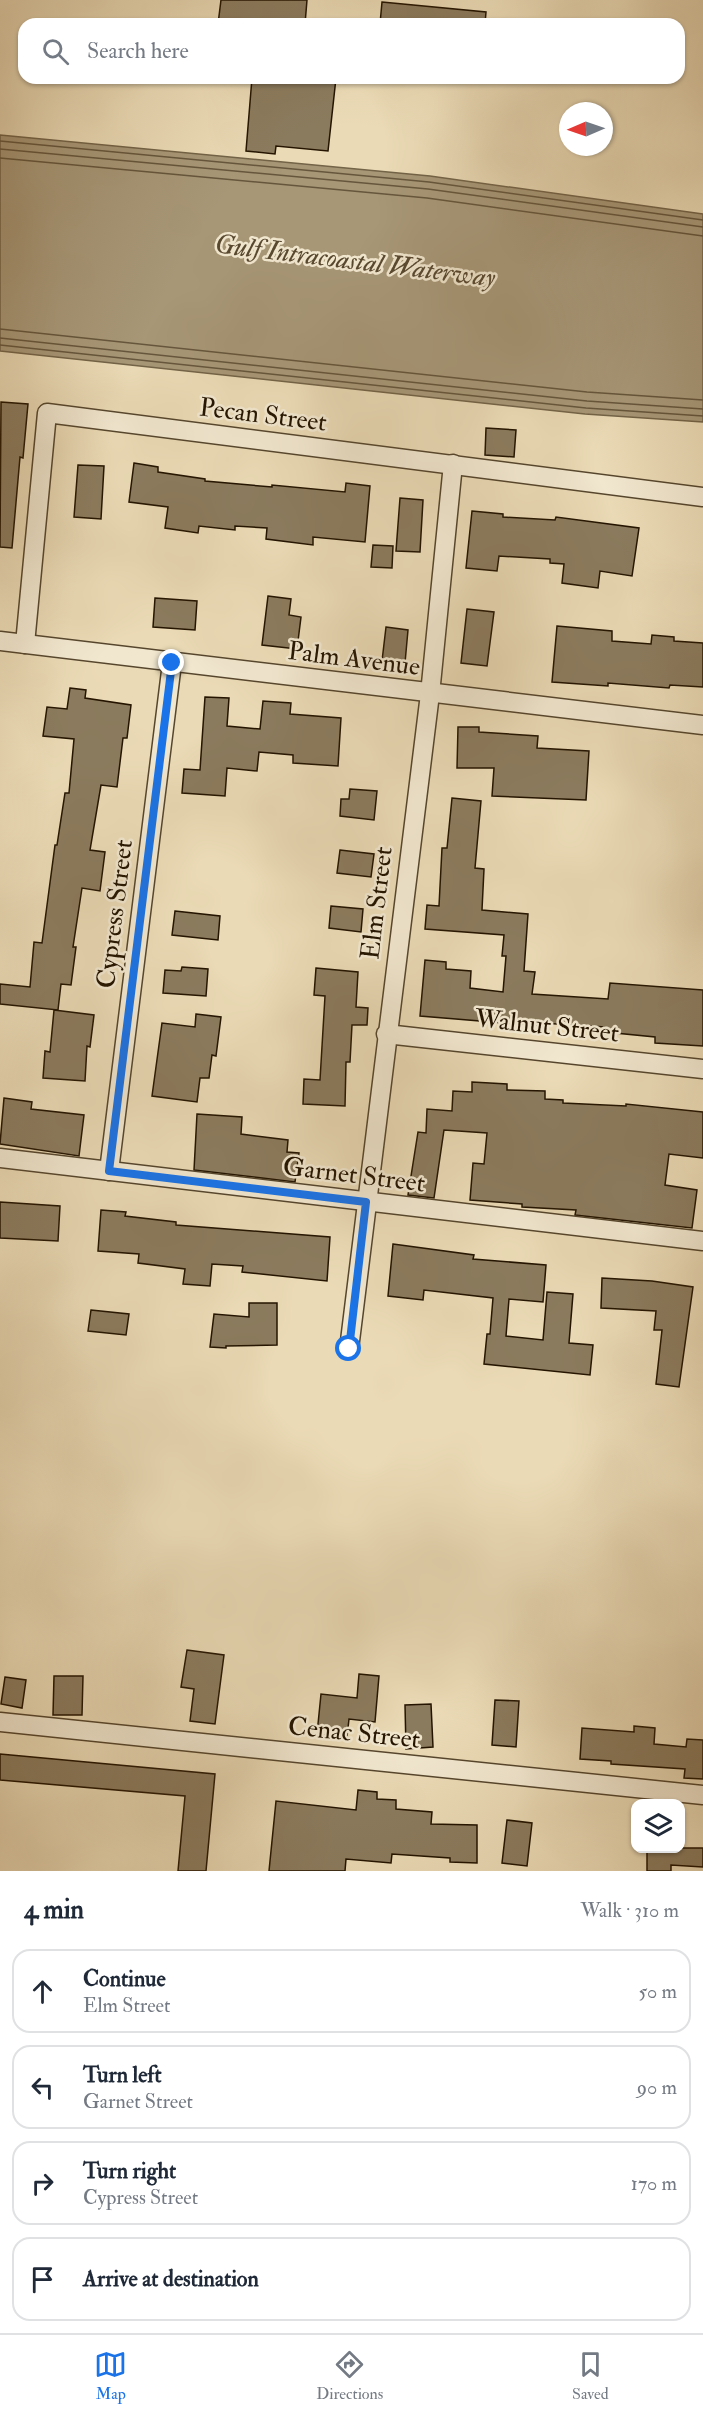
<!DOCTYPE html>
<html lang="en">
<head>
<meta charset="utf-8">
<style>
	body { margin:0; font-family:"IM FELL Double Pica",serif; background:#f2f2f3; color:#1f2937 }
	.controls { position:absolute; right:18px; bottom:18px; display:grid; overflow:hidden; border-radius:12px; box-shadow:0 2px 4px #0004 }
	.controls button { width:54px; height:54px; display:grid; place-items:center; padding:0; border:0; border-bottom:2px solid #e0e1e3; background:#fff; color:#1f2937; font:30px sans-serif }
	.compass { position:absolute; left:559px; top:102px; width:54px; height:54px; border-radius:50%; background:#fff; box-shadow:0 2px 4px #0004; rotate:268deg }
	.stop { position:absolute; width:18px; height:18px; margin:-14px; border:4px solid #1a73e8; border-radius:50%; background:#fff }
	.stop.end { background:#1a73e8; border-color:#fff; box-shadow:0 2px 6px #0008 }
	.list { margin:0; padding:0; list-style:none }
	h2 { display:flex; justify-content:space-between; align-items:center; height:78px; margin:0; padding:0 24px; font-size:26px }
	h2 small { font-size:20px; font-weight:400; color:#747a83 }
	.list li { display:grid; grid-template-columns:39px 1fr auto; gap:18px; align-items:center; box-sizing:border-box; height:84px; margin:0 12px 12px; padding:0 12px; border:2px solid #e0e1e3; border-radius:18px }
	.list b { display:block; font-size:22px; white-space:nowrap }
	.list p { margin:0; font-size:20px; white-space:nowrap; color:#747a83 }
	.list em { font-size:20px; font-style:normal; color:#747a83 }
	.icon { flex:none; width:33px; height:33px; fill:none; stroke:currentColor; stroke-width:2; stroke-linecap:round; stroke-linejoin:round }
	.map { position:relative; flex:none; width:703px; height:1871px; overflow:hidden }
	.search { position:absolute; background:#fff; box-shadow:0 2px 4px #0004; left:18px; right:18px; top:18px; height:66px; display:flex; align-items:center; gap:15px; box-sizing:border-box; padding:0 21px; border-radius:18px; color:#747a83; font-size:22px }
	.sheet { height:462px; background:#fff }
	nav { display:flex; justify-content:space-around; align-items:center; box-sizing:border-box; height:84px; border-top:2px solid #e0e1e3; background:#fff; font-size:16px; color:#747a83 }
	nav a { display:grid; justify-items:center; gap:3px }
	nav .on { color:#1a73e8 }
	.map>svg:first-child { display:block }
	.water { fill:#a79777; stroke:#736347; stroke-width:1.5 }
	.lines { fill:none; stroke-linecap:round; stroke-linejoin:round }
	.shore { stroke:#66563c; stroke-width:1.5 }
	.building { fill:#8b7b5e; stroke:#241400; stroke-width:1.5 }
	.minor-casing { stroke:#56462d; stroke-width:21 }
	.minor { stroke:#f1e7cf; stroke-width:18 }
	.route { stroke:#1a73e8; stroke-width:8 }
	.labels { text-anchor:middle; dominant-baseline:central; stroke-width:5; stroke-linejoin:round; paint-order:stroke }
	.street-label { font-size:26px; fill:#241400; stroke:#f1e7cf }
	.water-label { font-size:27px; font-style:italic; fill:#584830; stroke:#f1e7cf }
</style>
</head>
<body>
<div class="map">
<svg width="703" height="1871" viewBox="0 0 703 1871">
	<rect width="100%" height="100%" fill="#eadab5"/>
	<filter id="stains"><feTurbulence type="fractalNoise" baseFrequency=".00333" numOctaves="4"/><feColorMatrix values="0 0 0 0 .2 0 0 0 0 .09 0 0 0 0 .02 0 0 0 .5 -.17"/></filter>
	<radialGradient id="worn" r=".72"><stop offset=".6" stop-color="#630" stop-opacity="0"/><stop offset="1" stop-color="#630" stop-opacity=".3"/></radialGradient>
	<!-- water -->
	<polygon class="water" points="0,135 430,176 703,214 703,422 585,414 0,351"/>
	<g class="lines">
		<!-- shore -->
		<g class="shore">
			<polyline points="0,141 429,182 703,220"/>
			<polyline points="0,149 428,189 703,227"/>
			<polyline points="0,158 427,198 703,236"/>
			<polyline points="0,329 587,392 703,400"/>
			<polyline points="0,338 587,401 703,409"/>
			<polyline points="0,345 586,408 703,416"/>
		</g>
	</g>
	<!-- building -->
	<g class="building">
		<polygon points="221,0 307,0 305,24 218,24"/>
		<polygon points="382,2 486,12 485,24 380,24"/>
		<polygon points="252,78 336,78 328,151 276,146 275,154 246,151"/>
		<polygon points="1,402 28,404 23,458 20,457 12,548 0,547"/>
		<polygon points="486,428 516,430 514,457 485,455"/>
		<polygon points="134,463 158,467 158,472 205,479 205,481 272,487 272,485 345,492 346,483 370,486 365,542 313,537 313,545 266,539 267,528 235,526 235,530 199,526 198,533 165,528 168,507 129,502"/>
		<polygon points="78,465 104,466 101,519 74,517"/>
		<polygon points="400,498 423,500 420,552 396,551"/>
		<polygon points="472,511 503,514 503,517 555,520 556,517 639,528 632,576 600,571 598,588 562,583 564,564 550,563 550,559 499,556 497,571 466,568"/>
		<polygon points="373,545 393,546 392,568 371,567"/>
		<polygon points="268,596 291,599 289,615 301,617 297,649 262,645"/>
		<polygon points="155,598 197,601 195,630 153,627"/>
		<polygon points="467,609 494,612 487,666 461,663"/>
		<polygon points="557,626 612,631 612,641 651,644 652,635 674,637 674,641 703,643 703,687 670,685 669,688 608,683 608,686 552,682"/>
		<polygon points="386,627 408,630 405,663 382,661"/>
		<polygon points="70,688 86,690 85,698 131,705 127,738 123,738 117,787 101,785 90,850 105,852 100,891 82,888 73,947 76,947 71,985 61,984 58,1010 0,1004 0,984 30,987 34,942 42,943 55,845 57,845 65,793 69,793 74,739 43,736 47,707 67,709"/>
		<polygon points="205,697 229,698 227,726 260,729 263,701 291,703 290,714 341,718 338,766 293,763 293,755 259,752 257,771 227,768 225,796 182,793 184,769 200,770"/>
		<polygon points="458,727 479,727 479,732 538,736 537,748 589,751 586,800 492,796 494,768 457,768"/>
		<polygon points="350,789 377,791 374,820 340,816 341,799 349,799"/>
		<polygon points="452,798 481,801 475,868 484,869 482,910 528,914 524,971 535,972 532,994 608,999 610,983 703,990 703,1046 655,1043 655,1037 605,1032 605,1027 541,1023 540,1026 420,1016 425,960 446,962 446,969 471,971 470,988 503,992 506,956 502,956 504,935 425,929 427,905 439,906 442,848 447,848"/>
		<polygon points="340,850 374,854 371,877 337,873"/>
		<polygon points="331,906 363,909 361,932 329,928"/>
		<polygon points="175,911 220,916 218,940 172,935"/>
		<polygon points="182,967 208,969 206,996 163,993 165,970 181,971"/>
		<polygon points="316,968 358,972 356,1007 368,1008 367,1025 352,1025 350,1062 346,1062 345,1106 303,1104 304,1079 320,1080 325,996 314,995"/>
		<polygon points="54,1010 94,1015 90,1047 87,1046 85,1081 43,1078 45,1051 50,1052"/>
		<polygon points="196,1014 221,1017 216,1056 212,1055 209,1078 200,1078 197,1102 152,1096 162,1023 195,1027"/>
		<polygon points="472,1082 507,1084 507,1090 545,1091 545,1099 563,1100 563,1103 626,1106 626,1104 703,1112 703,1158 669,1154 665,1185 697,1190 692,1228 575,1215 576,1210 522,1207 522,1204 470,1200 473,1163 484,1164 487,1133 444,1130 434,1198 408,1195 418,1132 426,1133 427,1109 452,1111 453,1091 472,1092"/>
		<polygon points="4,1098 32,1102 31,1109 84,1115 79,1156 0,1144"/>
		<polygon points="197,1114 242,1117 241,1134 288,1140 287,1152 299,1153 295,1182 194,1170"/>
		<polygon points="0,1202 60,1206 58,1241 0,1238"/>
		<polygon points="101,1210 126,1212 125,1216 176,1222 176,1225 330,1237 327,1281 242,1272 243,1266 212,1264 210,1286 183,1284 185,1269 138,1263 139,1254 98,1251"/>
		<polygon points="393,1244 474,1255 473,1259 546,1265 543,1302 509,1299 506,1336 543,1340 547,1292 573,1294 569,1343 593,1345 590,1375 484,1364 487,1334 490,1334 493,1298 424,1290 423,1300 388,1296"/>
		<polygon points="602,1278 652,1281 693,1287 679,1387 656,1384 662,1330 654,1330 656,1311 601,1308"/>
		<polygon points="249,1303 277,1303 277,1345 226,1346 226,1348 210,1347 214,1314 249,1317"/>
		<polygon points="91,1310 129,1314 126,1335 88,1331"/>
		<polygon points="187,1650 224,1655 215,1724 190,1721 194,1689 181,1687"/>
		<polygon points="359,1674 379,1676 375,1722 349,1719 347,1737 317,1734 321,1694 357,1698"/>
		<polygon points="54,1676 83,1676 82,1715 53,1715"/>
		<polygon points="5,1677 26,1680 22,1708 1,1704"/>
		<polygon points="495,1700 519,1701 516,1747 492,1745"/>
		<polygon points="431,1704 433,1747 406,1749 405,1705"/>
		<polygon points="634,1726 655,1728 654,1744 686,1747 687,1739 703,1740 703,1779 684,1778 685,1769 611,1764 611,1761 580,1759 582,1728 634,1732"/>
		<polygon points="0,1754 215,1774 206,1871 178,1871 185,1796 0,1780"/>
		<polygon points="358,1790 377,1792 377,1799 396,1800 396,1809 432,1812 431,1824 477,1825 477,1863 450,1862 450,1858 392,1854 391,1863 346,1859 345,1871 269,1871 276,1801 356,1810"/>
		<polygon points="507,1820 532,1823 527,1866 502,1863"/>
		<polygon points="647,1848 703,1848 703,1867 671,1865 671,1871 647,1871"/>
	</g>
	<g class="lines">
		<defs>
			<g id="minor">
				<polyline points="0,641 703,725"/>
				<polyline points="25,644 47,413 703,497"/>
				<polyline points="386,1034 703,1069"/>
				<polyline points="0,1158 703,1241"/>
				<polyline points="109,1171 172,663"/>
				<polyline points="349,1349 430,694 453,464"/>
				<polyline points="0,1722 703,1795"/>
			</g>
		</defs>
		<!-- minor casing -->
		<use href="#minor" class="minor-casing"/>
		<!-- minor -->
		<use href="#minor" class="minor"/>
	</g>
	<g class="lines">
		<!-- route -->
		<polyline class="route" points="172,663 109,1171 366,1202 349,1349"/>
	</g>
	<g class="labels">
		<!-- street labels -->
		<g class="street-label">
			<text transform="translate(263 415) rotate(7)">Pecan Street</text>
			<text transform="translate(354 659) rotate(7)">Palm Avenue</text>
			<text transform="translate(377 903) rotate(-83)">Elm Street</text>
			<text transform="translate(115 914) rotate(-83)">Cypress Street</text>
			<text transform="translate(547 1026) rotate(6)">Walnut Street</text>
			<text transform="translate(354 1175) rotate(7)">Garnet Street</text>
			<text transform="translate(354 1733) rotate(6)">Cenac Street</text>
		</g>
		<!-- water labels -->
		<g class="water-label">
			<text transform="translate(355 261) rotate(7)">Gulf Intracoastal Waterway</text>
		</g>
	</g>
	<rect width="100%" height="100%" filter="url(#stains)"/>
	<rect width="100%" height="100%" fill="url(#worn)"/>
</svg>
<div class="controls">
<button><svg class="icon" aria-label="layers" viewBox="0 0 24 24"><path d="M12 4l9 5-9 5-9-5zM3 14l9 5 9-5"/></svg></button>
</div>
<svg class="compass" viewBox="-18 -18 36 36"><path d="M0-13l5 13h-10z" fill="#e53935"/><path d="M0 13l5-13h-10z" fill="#747a83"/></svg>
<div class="stop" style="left:349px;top:1349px"></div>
<div class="stop end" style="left:172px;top:663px"></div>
<div class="search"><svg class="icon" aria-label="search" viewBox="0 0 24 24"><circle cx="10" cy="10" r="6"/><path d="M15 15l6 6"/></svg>Search here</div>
</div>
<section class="sheet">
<h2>4 min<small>Walk · 310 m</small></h2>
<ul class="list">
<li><svg class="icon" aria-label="ahead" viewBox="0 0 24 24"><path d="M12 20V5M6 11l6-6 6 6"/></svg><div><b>Continue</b><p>Elm Street</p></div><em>50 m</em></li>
<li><svg class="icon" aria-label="left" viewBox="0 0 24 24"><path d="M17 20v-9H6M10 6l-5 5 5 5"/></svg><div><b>Turn left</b><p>Garnet Street</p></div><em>90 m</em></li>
<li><svg class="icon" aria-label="right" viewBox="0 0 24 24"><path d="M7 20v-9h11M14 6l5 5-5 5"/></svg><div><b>Turn right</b><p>Cypress Street</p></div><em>170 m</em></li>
<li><svg class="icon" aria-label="arrive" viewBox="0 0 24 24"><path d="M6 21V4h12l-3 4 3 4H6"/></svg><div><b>Arrive at destination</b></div></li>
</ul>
</section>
<nav>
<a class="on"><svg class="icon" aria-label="map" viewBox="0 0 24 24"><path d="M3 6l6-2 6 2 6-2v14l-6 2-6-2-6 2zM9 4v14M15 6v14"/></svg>Map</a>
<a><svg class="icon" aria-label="directions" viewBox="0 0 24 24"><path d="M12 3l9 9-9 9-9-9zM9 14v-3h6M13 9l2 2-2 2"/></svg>Directions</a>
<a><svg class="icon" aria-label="saved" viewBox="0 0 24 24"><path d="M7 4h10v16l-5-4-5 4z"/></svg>Saved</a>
</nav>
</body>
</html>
